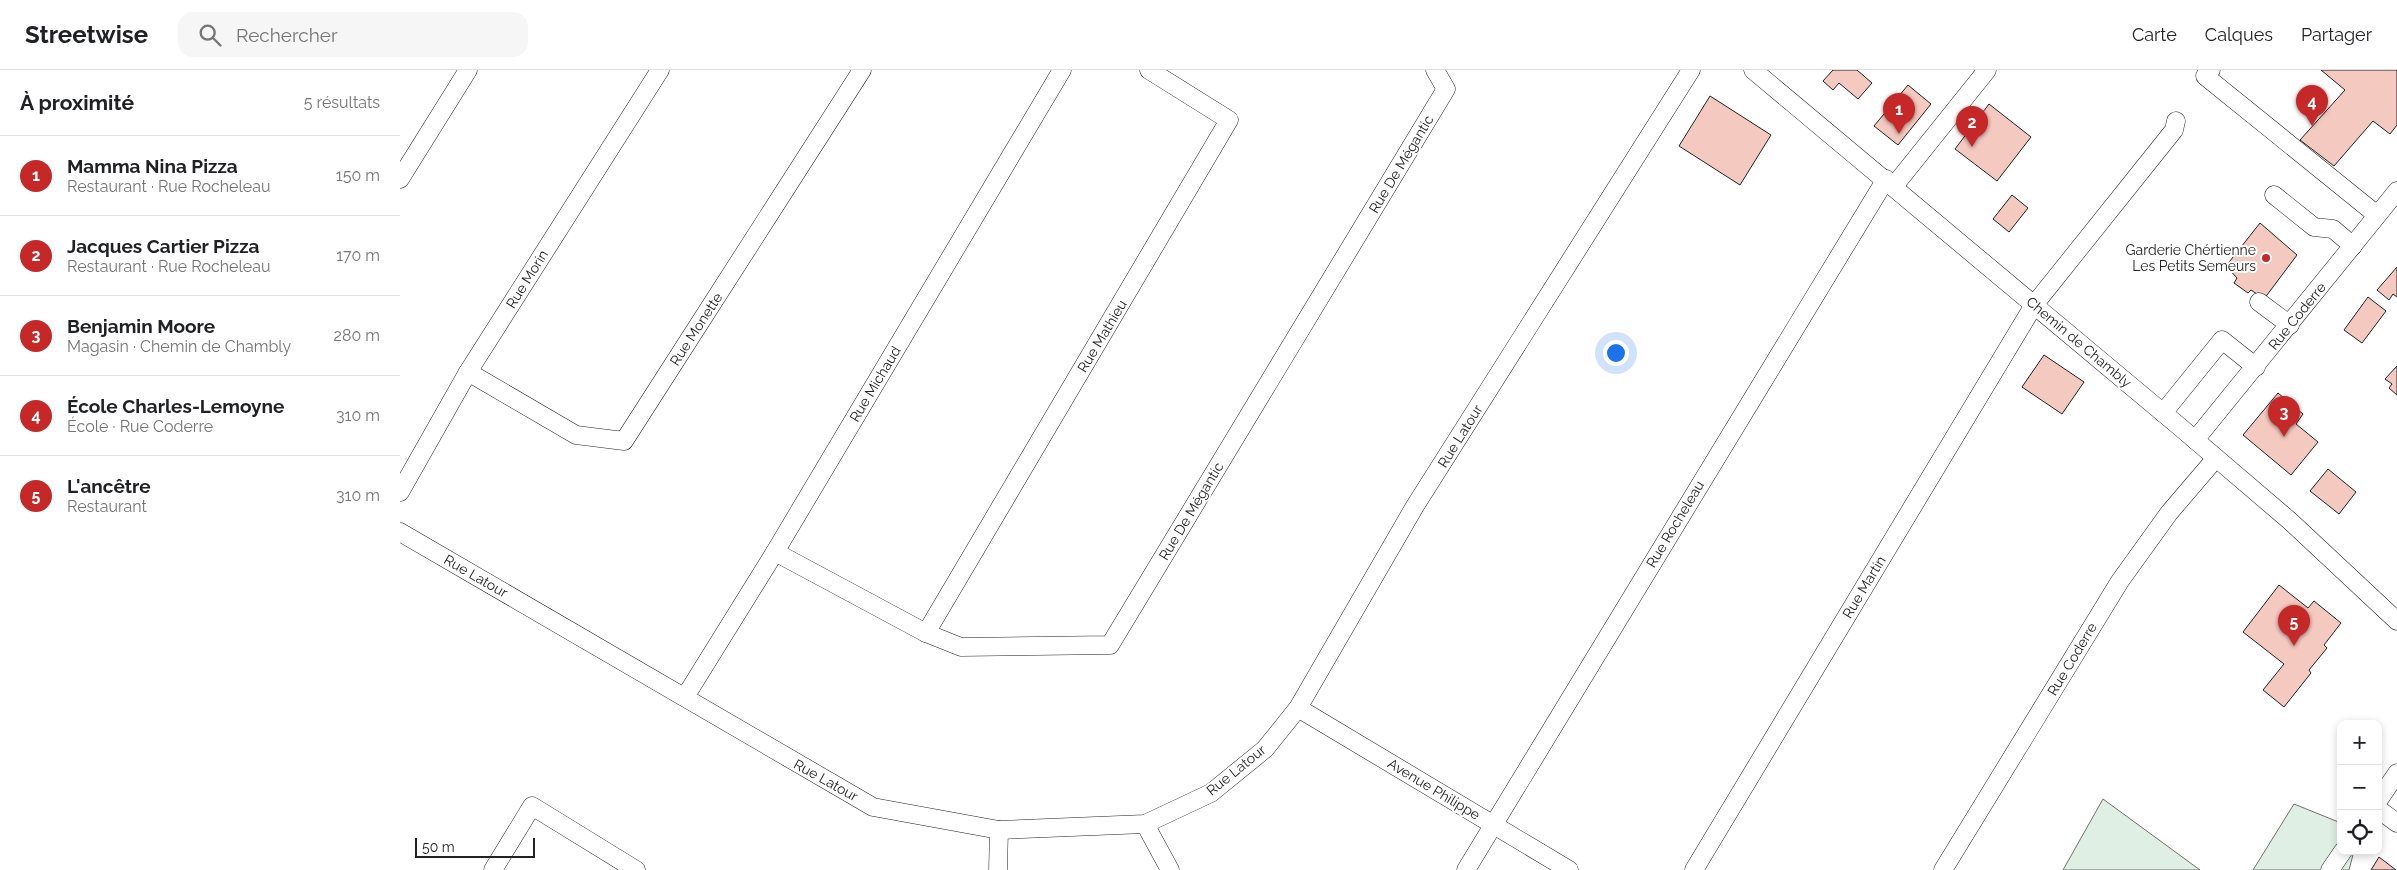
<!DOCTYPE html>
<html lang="fr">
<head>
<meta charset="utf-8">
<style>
	body { margin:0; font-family:Raleway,sans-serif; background:#f6f6f6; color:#202124 }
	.controls { position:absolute; right:15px; bottom:15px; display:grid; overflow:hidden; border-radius:10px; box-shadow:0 2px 8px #0003 }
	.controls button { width:45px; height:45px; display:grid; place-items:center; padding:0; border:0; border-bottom:1px solid #e0e0e0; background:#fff; color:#202124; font:25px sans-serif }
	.scale { position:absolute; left:15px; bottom:12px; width:120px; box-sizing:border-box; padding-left:5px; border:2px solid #222; border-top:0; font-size:14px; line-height:18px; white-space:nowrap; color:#222; -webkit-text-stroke:4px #fff; paint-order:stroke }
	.you { position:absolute; left:1215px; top:282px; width:18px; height:18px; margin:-12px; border:4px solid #fff; border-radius:50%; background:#1a73e8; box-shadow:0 0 0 8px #1a73e833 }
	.badge { display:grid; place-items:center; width:32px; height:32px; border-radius:50%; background:#c62828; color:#fff; font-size:16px; font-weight:700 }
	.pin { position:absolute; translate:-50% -41px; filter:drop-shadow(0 1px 2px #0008) }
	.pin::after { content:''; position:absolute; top:26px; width:18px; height:15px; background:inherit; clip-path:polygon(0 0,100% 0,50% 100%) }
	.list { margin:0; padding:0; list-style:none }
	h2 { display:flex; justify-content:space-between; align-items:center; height:65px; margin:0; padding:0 20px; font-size:21px }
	h2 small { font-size:16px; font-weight:400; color:#757577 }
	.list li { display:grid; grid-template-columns:32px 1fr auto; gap:15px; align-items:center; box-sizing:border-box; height:80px; padding:0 20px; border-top:1px solid #e0e0e0 }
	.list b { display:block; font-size:19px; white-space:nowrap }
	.list p { margin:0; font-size:16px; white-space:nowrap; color:#757577 }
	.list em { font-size:16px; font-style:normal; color:#757577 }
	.icon { flex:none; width:28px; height:28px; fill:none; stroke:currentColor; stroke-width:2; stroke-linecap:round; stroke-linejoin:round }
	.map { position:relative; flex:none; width:1997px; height:800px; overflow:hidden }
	header { display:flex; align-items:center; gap:30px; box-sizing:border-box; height:70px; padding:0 25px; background:#fff; border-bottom:1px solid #e0e0e0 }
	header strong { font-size:24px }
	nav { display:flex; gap:28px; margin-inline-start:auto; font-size:18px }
	.search { width:350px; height:45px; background:#f6f6f6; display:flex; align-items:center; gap:12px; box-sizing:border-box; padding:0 18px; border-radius:15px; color:#757577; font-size:19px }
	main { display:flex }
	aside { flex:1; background:#fff }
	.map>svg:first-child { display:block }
	.green { fill:#e0efe3; stroke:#6f6f6f }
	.building { fill:#f3c9c0; stroke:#222 }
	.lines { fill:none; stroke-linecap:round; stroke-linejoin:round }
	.minor-casing { stroke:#222; stroke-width:19 }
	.minor { stroke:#fff; stroke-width:18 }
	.poi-dot { fill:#c62828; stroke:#fff; stroke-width:2 }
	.labels { text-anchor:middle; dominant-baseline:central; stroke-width:4; stroke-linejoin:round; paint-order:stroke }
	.street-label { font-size:14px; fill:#222; stroke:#fff }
	.poi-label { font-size:14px; fill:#222; stroke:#fff; text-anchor:end }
</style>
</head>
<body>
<header>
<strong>Streetwise</strong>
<div class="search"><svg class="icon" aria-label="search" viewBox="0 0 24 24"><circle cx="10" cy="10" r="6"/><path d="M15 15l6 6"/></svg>Rechercher</div>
<nav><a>Carte</a><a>Calques</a><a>Partager</a></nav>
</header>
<main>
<aside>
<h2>À proximité<small>5 résultats</small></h2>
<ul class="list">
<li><span class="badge">1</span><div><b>Mamma Nina Pizza</b><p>Restaurant · Rue Rocheleau</p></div><em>150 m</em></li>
<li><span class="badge">2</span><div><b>Jacques Cartier Pizza</b><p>Restaurant · Rue Rocheleau</p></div><em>170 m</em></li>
<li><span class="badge">3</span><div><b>Benjamin Moore</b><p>Magasin · Chemin de Chambly</p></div><em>280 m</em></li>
<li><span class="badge">4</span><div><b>École Charles-Lemoyne</b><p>École · Rue Coderre</p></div><em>310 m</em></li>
<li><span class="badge">5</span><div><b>L'ancêtre</b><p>Restaurant</p></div><em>310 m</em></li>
</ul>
</aside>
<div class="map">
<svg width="1997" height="800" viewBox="0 0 1997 800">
	<rect width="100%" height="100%" fill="#fff"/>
	<!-- green -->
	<g class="green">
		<polygon points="1703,729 1800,800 1663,800"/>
		<polygon points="1894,734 1941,753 1941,781 1954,781 1949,800 1853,800"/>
	</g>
	<!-- building -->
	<g class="building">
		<polygon points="1433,0 1457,0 1472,13 1458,29 1439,13 1433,20 1423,11"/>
		<polygon points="1921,0 1997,0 1997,55 1990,64 1973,51 1934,96 1900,70 1945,20"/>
		<polygon points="1508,15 1531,34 1498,75 1474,56"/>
		<polygon points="1310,26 1371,65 1340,115 1279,76"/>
		<polygon points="1589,34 1631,67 1597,111 1555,79"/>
		<polygon points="1612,125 1628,138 1609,162 1593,149"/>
		<polygon points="1860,153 1897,185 1864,229 1851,220 1848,223 1834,213 1837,208 1826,196"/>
		<polygon points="1997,197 1997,227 1993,224 1989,230 1977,220"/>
		<polygon points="1968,227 1986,241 1962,273 1944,260"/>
		<polygon points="1644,285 1684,312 1662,344 1622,317"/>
		<polygon points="1997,296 1997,325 1989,318 1992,314 1985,309"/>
		<polygon points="1878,323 1903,344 1896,354 1918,372 1891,405 1843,365"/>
		<polygon points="1928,399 1956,422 1939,444 1910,421"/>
		<polygon points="1879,515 1908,538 1914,531 1941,553 1924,575 1927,578 1909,600 1911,603 1884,637 1863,620 1884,594 1843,562"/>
		<polygon points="1979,787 1996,800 1971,800"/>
	</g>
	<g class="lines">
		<defs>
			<g id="minor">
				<polyline points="1353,0 1780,357 1890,451 1997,551"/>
				<polyline points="1811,0 1805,6 1977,145"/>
				<polyline points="0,109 68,0"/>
				<polyline points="1494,116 1587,0"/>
				<polyline points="1874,125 1914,157 1933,159 1953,176"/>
				<polyline points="1859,232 1890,255"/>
				<polyline points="68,302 176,365 224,371 462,0"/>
				<polyline points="1763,343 1822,270 1856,297"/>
				<polyline points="1795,370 1997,121"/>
				<polyline points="0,422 68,302 260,0"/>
				<polyline points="0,462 473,737 599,760 745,754 811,723 865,679 898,638 1015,436 1291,0"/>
				<polyline points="375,482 526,563 561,577 710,575 1046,19 1035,0"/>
				<polyline points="526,563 829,50 749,0"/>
				<polyline points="285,627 375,482 662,0"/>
				<polyline points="898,638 1169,800"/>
				<polyline points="1978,731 1997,703"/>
				<polyline points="1978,739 1997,753"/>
				<polyline points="745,754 770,800"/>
				<polyline points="93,800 132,736 236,800"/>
				<polyline points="598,800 599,760"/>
				<polyline points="1066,800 1486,109"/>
				<polyline points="1294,800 1634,235 1774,60 1776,51"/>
				<polyline points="1543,800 1720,511 1769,443 1816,388"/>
				<polyline points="1930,800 1943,781"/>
			</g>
		</defs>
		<!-- minor casing -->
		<use href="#minor" class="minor-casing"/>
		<!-- minor -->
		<use href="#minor" class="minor"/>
	</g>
	<!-- markers -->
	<circle class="poi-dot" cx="1866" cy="188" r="5"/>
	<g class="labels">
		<!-- street labels -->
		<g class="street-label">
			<text transform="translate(1001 94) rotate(-59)">Rue De Mégantic</text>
			<text transform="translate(127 209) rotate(-58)">Rue Morin</text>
			<text transform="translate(1897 246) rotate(-51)">Rue Coderre</text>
			<text transform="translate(296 259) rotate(-57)">Rue Monette</text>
			<text transform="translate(702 266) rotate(-59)">Rue Mathieu</text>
			<text transform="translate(1679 272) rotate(40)">Chemin de Chambly</text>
			<text transform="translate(475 314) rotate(-59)">Rue Michaud</text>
			<text transform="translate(1060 366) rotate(-58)">Rue Latour</text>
			<text transform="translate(791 441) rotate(-59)">Rue De Mégantic</text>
			<text transform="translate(1275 454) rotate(-59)">Rue Rocheleau</text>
			<text transform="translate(76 506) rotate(30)">Rue Latour</text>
			<text transform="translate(1464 517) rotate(-59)">Rue Martin</text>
			<text transform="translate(1672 589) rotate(-59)">Rue Coderre</text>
			<text transform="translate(836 700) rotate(-39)">Rue Latour</text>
			<text transform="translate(426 710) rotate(29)">Rue Latour</text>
			<text transform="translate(1034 719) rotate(31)">Avenue Philippe</text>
		</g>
		<!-- poi labels -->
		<g class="poi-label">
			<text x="1856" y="180">Garderie Chértienne<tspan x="1856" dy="16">Les Petits Semeurs</tspan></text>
		</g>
	</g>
</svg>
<div class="controls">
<button>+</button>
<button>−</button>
<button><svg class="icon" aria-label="locate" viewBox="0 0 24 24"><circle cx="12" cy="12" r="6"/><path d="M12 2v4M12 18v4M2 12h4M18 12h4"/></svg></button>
</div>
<div class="scale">50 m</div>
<div class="you"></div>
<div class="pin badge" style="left:1499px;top:64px">1</div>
<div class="pin badge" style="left:1572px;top:77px">2</div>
<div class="pin badge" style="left:1884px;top:367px">3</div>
<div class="pin badge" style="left:1912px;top:56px">4</div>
<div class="pin badge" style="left:1894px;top:576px">5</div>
</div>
</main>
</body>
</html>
